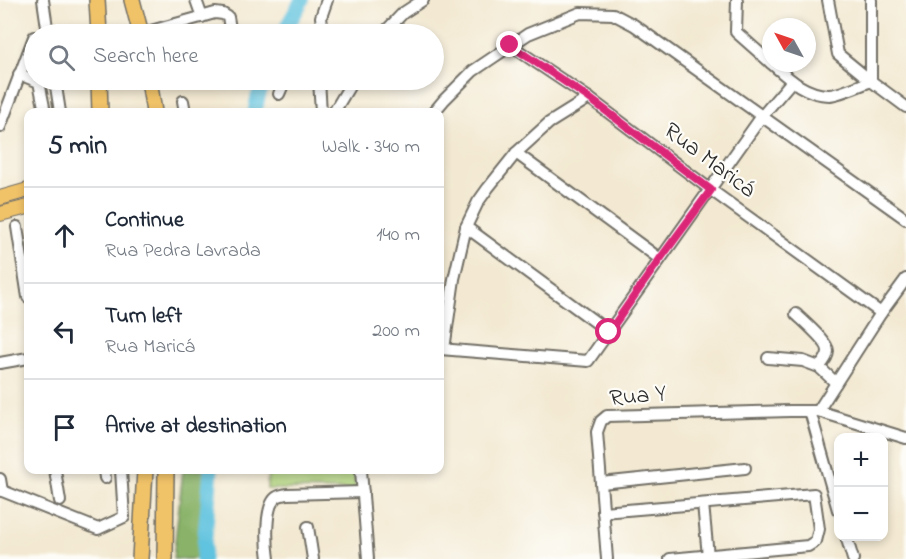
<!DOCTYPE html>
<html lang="en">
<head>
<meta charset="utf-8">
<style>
	body { margin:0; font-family:"Indie Flower",sans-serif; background:#f6f6f7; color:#1f2937 }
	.controls { position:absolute; right:18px; bottom:18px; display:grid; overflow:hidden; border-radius:12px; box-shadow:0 3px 9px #0003 }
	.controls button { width:54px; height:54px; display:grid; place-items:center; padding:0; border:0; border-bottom:2px solid #e0e1e3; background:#fff; color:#1f2937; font:30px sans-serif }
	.compass { position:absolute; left:762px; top:18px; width:54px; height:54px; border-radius:50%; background:#fff; box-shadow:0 3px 9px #0003; rotate:310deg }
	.stop { position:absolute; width:18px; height:18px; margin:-14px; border:4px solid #db2777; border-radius:50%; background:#fff }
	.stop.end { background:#db2777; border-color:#fff; box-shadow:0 2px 6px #0008 }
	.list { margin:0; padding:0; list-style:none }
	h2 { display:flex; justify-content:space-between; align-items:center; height:78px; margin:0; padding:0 24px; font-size:26px }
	h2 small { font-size:20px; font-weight:400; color:#747a83 }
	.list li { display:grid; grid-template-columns:39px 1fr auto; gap:18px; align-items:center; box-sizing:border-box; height:96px; padding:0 24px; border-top:2px solid #e0e1e3 }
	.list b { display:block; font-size:22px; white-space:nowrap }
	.list p { margin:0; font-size:20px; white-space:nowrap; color:#747a83 }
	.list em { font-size:20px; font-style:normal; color:#747a83 }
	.icon { flex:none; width:33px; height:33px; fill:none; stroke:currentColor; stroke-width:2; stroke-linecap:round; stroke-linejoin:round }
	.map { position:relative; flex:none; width:906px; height:559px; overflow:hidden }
	.search { position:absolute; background:#fff; box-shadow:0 3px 9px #0003; left:24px; top:24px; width:420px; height:66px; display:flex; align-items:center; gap:15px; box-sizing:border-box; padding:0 21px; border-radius:33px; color:#747a83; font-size:22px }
	.panel { position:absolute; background:#fff; box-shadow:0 3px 9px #0003; left:24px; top:108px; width:420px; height:366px; border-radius:12px }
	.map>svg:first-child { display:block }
	.green { fill:#aed179; stroke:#6c7e52; stroke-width:1.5 }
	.forest { fill:#8ab369; stroke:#5a6f4a; stroke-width:1.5 }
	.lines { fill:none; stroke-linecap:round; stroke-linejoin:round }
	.river { stroke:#61c3df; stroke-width:15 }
	.minor-casing { stroke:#716e65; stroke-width:14 }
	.major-casing { stroke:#716e65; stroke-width:16 }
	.highway-casing { stroke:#716e65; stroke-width:18 }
	.minor { stroke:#fff; stroke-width:10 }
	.major { stroke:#f1c369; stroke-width:14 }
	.highway { stroke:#f1c369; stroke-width:15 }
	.route { stroke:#db2777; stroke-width:8 }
	.labels { text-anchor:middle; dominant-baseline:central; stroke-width:4.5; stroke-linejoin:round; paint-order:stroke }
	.street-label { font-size:24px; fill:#2b2b2b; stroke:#fdfcf7 }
</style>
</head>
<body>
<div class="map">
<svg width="906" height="559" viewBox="0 0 906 559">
	<rect width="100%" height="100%" fill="#fdfcf7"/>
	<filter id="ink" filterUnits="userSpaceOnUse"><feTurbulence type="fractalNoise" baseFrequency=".0167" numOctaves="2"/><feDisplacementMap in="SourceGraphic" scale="12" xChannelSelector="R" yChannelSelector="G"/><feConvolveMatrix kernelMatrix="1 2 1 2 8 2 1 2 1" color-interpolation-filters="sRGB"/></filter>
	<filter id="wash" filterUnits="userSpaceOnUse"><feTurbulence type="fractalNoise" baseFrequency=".008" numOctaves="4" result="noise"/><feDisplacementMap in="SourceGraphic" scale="24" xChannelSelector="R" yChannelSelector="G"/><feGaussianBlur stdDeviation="1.35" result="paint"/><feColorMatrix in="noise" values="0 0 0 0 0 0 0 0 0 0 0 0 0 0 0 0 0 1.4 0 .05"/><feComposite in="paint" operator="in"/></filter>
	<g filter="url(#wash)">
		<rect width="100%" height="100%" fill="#f3e9d2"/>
		<!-- green -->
		<polygon class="green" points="268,470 354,470 356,490 267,489"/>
		<!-- forest -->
		<polygon class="forest" points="183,470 210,470 200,559 173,559"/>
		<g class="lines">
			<!-- river -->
			<g class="river">
				<polyline points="283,34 302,0"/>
				<polyline points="255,112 258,97 264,80"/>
				<polyline points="203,559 211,470"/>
			</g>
		</g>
	</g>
	<g filter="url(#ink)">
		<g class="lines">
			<defs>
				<g id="minor">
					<polyline points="43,0 48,34"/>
					<polyline points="196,0 202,17"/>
					<polyline points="737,0 736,32 771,63"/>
					<polyline points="828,0 838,54 871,81 906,107"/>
					<polyline points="140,34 215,13 223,14 228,17 231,34"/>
					<polyline points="323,34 321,17 327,0"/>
					<polyline points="383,34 403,13 423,0"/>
					<polyline points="510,45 589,98 711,190 881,313"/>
					<path d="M 771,63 C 788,78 805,95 829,95 C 838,95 861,85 871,81 L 871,0"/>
					<polyline points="19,74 39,82 45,112"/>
					<polyline points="55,80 60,112"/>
					<polyline points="319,80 321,112"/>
					<polyline points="279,94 285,80"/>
					<polyline points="183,101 185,112"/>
					<polyline points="334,112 353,80"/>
					<polyline points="434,112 444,100 473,71 528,34 580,13 613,14 634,25 906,219"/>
					<polyline points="0,127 34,37"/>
					<polyline points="516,153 660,259"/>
					<polyline points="17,227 28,297"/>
					<polyline points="466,227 609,332"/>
					<path d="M 796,314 C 803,321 828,342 828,351 C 828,357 824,362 819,367"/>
					<polyline points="440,349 588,361 762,116 792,81"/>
					<polyline points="444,349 454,279 466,227 478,202 488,188 516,153 549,123 589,98"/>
					<polyline points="768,358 803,361 819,367 836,383"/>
					<polyline points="0,363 28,358"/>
					<polyline points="810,411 838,510"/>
					<polyline points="818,411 881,313 906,279"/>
					<polyline points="55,470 60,501"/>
					<polyline points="104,470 105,478"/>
					<polyline points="361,470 368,559"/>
					<polyline points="0,479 2,491"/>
					<polyline points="601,483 745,468"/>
					<polyline points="0,490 98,529 124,517 121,470"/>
					<polyline points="703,504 708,556"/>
					<polyline points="603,512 814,494 819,529 816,541 808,546 670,559"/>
					<polyline points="308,527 313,559"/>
					<polyline points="846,536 853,559"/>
					<path d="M 269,559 C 267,545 264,505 277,497 C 280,495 283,495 287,494 L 363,492"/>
					<polyline points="607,559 597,432 601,421 607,416 790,411 818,411 906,438"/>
				</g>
				<g id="major">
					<polyline points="0,198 28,190"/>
					<polyline points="0,214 28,207"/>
				</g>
				<g id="highway">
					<polyline points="97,0 99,34"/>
					<polyline points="132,0 141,34"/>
					<polyline points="99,80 100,112"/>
					<polyline points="149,80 154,112"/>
					<polyline points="140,559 145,470"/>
					<polyline points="165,559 166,470"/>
				</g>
			</defs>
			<!-- minor casing -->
			<use href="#minor" class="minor-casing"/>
			<!-- major casing -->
			<use href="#major" class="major-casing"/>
			<!-- highway casing -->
			<use href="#highway" class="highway-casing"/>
			<!-- minor -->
			<use href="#minor" class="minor"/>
			<!-- major -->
			<use href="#major" class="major"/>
			<!-- highway -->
			<use href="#highway" class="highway"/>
		</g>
	</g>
	<g class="lines" filter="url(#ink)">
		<!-- route -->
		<polyline class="route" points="510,45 589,98 711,190 660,259 609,332"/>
	</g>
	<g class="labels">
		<!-- street labels -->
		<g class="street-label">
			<text transform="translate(709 161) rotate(37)">Rua Maricá</text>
			<text transform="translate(638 397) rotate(-6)">Rua Y</text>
		</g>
	</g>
</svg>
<div class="controls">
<button>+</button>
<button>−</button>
</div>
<svg class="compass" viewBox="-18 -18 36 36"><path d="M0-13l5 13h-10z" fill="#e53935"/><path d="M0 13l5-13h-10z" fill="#747a83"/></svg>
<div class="stop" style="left:609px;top:332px"></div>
<div class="stop end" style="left:510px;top:45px"></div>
<div class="search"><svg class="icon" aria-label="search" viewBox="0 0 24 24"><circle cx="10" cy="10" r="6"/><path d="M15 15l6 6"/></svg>Search here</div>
<section class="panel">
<h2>5 min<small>Walk · 340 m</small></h2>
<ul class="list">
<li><svg class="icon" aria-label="ahead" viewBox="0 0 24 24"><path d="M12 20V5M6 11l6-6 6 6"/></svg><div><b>Continue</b><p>Rua Pedra Lavrada</p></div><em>140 m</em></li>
<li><svg class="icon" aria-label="left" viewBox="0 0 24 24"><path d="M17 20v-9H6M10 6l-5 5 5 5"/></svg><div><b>Turn left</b><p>Rua Maricá</p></div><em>200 m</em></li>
<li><svg class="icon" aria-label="arrive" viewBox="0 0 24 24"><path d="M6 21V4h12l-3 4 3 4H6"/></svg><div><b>Arrive at destination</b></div></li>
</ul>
</section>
</div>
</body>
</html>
